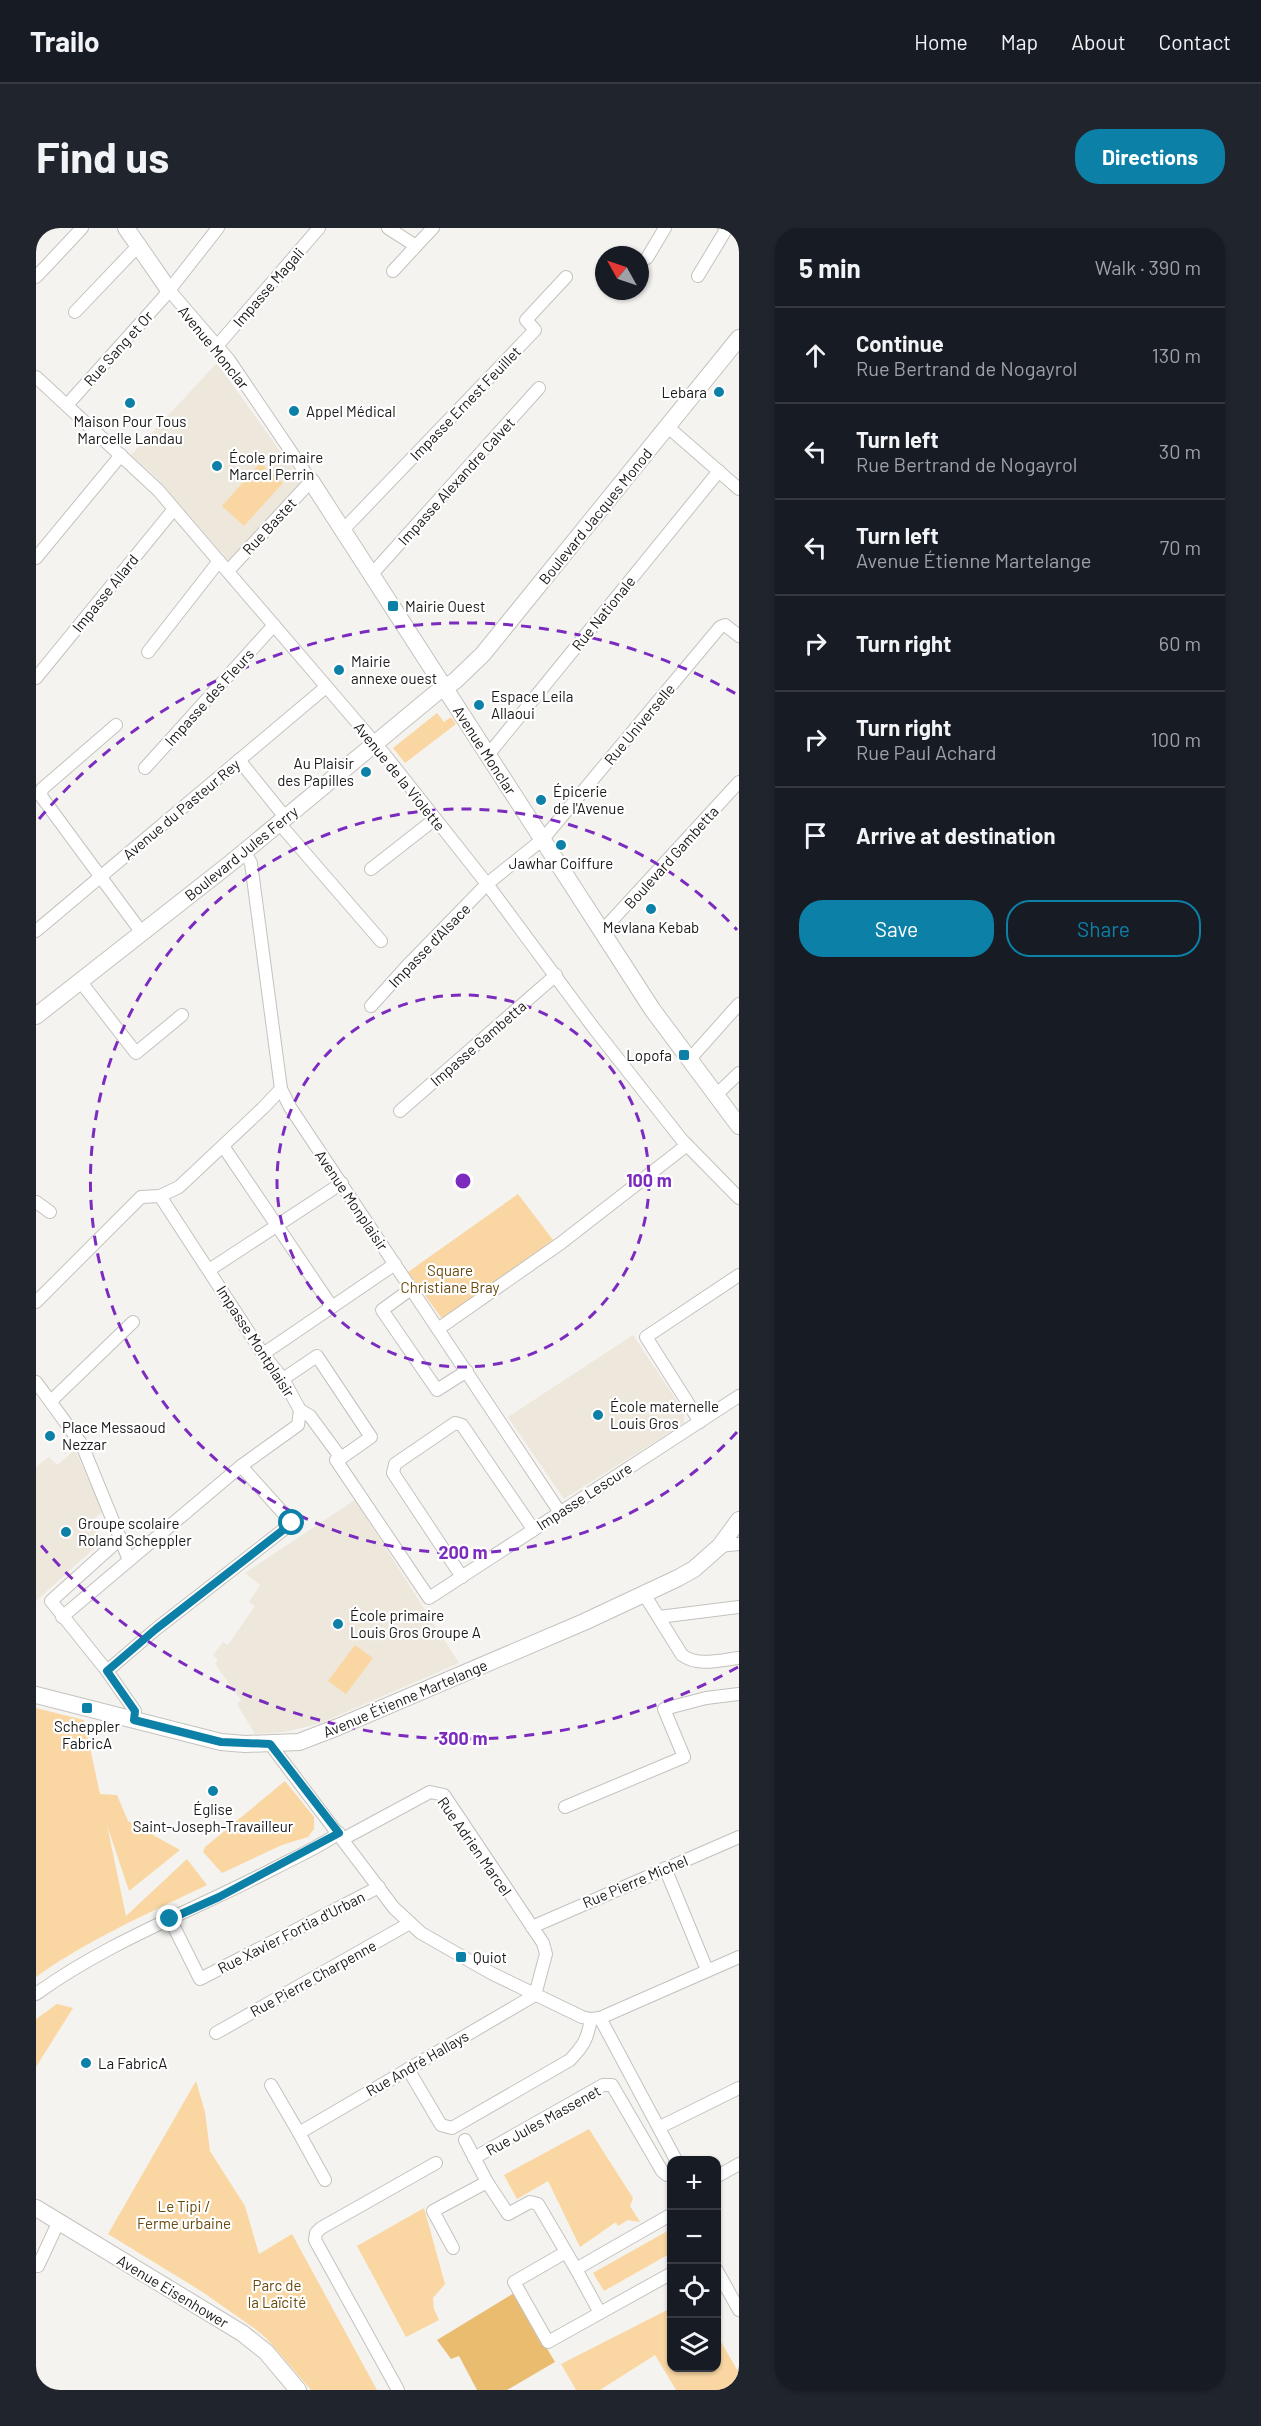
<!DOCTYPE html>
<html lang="en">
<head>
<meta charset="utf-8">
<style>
	body { margin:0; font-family:Barlow,sans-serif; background:#20242c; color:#f1f3f6 }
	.controls { position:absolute; right:18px; bottom:18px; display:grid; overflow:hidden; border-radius:12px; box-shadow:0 2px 4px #0004 }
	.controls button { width:54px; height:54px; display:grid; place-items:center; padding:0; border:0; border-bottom:2px solid #363941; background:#171b24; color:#f1f3f6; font:30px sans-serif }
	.compass { position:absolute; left:559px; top:18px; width:54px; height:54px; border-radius:50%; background:#171b24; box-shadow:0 2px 4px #0004; rotate:310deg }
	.stop { position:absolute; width:18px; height:18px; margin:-14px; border:4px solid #0c80a7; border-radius:50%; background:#fff }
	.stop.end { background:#0c80a7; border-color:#fff; box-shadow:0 2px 6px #0008 }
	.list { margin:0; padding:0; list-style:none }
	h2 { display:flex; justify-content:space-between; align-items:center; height:78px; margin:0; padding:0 24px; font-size:26px }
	h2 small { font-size:20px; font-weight:400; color:#9ea1a6 }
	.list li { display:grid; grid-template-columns:39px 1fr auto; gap:18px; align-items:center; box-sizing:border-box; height:96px; padding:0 24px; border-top:2px solid #363941 }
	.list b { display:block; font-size:22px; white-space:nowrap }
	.list p { margin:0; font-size:20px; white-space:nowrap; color:#9ea1a6 }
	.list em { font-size:20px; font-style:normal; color:#9ea1a6 }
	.actions { display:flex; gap:12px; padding:18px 24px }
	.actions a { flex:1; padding:14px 0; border:2px solid #0c80a7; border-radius:24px; text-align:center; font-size:21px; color:#0c80a7 }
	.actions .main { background:#0c80a7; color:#fff }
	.icon { flex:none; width:33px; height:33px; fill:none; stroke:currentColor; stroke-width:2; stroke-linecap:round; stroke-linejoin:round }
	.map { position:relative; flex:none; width:703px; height:2162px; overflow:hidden; border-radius:24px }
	header { display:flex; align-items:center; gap:36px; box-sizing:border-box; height:84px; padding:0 30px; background:#171b24; border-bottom:2px solid #363941 }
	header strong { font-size:28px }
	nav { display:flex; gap:33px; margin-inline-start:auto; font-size:21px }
	.intro { display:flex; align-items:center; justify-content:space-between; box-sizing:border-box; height:144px; padding:0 36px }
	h1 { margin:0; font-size:42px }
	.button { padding:15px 27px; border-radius:24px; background:#0c80a7; color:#fff; font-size:21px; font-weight:700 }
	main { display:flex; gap:36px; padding:0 36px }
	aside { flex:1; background:#171b24; border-radius:24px; box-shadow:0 2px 4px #0004 }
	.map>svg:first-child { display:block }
	.built { fill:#ede7dc }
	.green { fill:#fad7a2 }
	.forest { fill:#eabc70 }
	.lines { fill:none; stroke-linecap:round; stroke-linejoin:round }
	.street-casing { stroke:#c4c2be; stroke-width:14 }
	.secondary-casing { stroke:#c4c2be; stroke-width:18 }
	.street { stroke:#fff; stroke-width:12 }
	.secondary { stroke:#fff; stroke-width:16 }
	.route { stroke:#0c80a7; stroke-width:8 }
	.ring { fill:none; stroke:#7b2cbf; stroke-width:3; stroke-dasharray:10 8 }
	.poi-dot { fill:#0c80a7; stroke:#fff; stroke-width:2 }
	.labels { text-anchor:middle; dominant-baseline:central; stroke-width:4.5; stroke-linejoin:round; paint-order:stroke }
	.street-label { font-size:15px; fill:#1a1918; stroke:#fff }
	.poi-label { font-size:15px; fill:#1a1918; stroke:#fff; text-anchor:start }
	.park-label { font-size:15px; fill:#694a0e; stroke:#fff }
	.centre { fill:#7b2cbf; stroke:#fff; stroke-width:3 }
	.ring-label { font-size:18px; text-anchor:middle; font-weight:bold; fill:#7b2cbf; stroke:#fff; stroke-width:4.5; stroke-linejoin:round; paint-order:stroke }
</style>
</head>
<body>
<header>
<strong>Trailo</strong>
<nav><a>Home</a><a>Map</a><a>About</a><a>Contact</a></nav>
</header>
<div class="intro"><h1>Find us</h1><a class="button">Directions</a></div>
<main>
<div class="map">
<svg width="703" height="2162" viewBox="0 0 703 2162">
	<rect width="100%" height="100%" fill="#f5f3ef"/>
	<!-- built -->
	<g class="built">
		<polygon points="181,135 266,254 193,333 120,249 95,227"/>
		<polygon points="597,1107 648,1184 648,1195 528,1271 472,1189"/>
		<polygon points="39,1222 67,1283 52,1296 67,1312 0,1373 0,1239 13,1229 21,1237"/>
		<polygon points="319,1272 423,1435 285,1495 249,1504 219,1506 201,1476 205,1472 179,1436 182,1432 177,1427 187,1414 192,1417 219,1378 213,1374 224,1357 209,1345"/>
	</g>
	<!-- green -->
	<g class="green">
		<polygon points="224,235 247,255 208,298 186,278"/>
		<polygon points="401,485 408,494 415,489 420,496 369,535 357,520"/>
		<polygon points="482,966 517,1012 407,1092 372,1044"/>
		<polygon points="319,1417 337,1430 310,1466 292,1453"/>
		<path d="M 0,1480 L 48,1492 L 64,1566 L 81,1567 L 92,1593 L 144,1622 L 93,1663 L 71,1597 L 90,1688 L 151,1631 L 171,1657 C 113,1685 51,1712 0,1749 Z"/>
		<polygon points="249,1553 278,1589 278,1601 272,1609 246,1617 186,1645 167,1624 169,1619"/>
		<polygon points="21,1776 37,1780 0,1839 0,1791"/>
		<polygon points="160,1853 169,1884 174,1923 209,1978 223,2026 256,2006 341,2162 275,2162 230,2110 218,2100 165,2063 72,2006"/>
		<polygon points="553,1901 597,1970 594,1978 604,1994 592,1992 582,1998 580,1994 544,2019 512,1953 481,1971 468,1947"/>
		<polygon points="388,1980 409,2056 397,2070 398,2081 403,2092 370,2109 321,2018"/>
		<polygon points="635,2001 635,2025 568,2063 557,2045"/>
		<polygon points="635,2080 636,2140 680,2140 681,2107 703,2145 703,2162 640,2162 619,2127 564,2162 540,2162 525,2136"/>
	</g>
	<!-- forest -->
	<polygon class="forest" points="478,2065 519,2134 471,2162 441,2162 423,2128 415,2131 401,2112"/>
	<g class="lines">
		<defs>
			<g id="street">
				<polyline points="352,0 380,18 397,0"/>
				<polyline points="611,30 629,0"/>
				<polyline points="357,43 380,18"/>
				<polyline points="662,48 691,0"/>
				<polyline points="0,49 46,0"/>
				<polyline points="133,62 193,132 275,253 192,343"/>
				<polyline points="39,84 102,18"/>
				<polyline points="181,118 283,0"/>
				<polyline points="0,149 122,262 349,527 451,656 557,799 646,912 703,970"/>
				<polyline points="31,177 127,70 182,0"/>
				<polyline points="632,199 703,261"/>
				<polyline points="308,301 499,102 490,92 530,49"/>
				<polyline points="0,330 85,227"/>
				<polyline points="336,346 503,160"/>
				<polyline points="112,424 183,333"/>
				<polyline points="0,450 138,281"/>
				<polyline points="80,497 6,561 5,568 106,705"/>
				<polyline points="452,527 683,243"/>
				<polyline points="203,532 249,589"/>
				<polyline points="109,540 238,397"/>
				<polyline points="242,594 345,713"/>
				<polyline points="208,623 215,635 245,861 254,879 523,1283"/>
				<polyline points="335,641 399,591"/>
				<polyline points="567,702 703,554"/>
				<polyline points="0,703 290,459"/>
				<polyline points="44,753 100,825 146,787"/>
				<polyline points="335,778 371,738 451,656 507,611 684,399 689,397 703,408"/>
				<polyline points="653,832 703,776"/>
				<polyline points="680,867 703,845"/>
				<polyline points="364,883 520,747"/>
				<polyline points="187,918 296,1079"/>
				<polyline points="124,968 227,1126 247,1151 264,1182 274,1188 305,1230 300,1232 393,1370 703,1168"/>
				<polyline points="0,974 14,984"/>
				<polyline points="173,1042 306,955"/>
				<polyline points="375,1061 346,1082 401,1162 431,1143"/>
				<polyline points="0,1074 105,969 124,968 143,959 227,880 245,861"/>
				<polyline points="402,1101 525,1015 651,917"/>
				<polyline points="227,1126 359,1036"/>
				<polyline points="247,1151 281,1128 335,1209 305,1230"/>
				<polyline points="0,1154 46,1217 93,1332"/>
				<polyline points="15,1173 97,1094"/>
				<polyline points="664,1194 610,1109 703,1047"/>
				<polyline points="205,1238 262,1197 264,1182"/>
				<polyline points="85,1310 15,1373 71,1443 99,1483 98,1493"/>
				<polyline points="684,1318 703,1316"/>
				<polyline points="426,1349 357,1245 359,1236 419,1195 426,1197 497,1301"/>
				<path d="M 608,1366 L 646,1427 C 662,1439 684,1432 703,1430"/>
				<polyline points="26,1389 205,1238 256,1295 120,1401 71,1443"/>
				<polyline points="623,1389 703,1379"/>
				<polyline points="234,1516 358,1680 385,1705 455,1745 546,1789 555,1791 564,1790 703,1729"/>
				<polyline points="529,1579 648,1529 628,1481 670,1470 703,1466"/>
				<polyline points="629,1640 671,1742"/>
				<polyline points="134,1691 164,1751 343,1659"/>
				<polyline points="496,1699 703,1609"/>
				<path d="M 0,1766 C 73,1713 159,1682 239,1640 C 260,1629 283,1619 303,1605"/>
				<polyline points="564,1790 640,1932"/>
				<polyline points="180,1805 374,1695"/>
				<path d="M 372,1841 L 405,1897 L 416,1900 L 534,1832 C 548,1817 551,1812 555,1791"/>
				<polyline points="235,1857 263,1905"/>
				<polyline points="624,1899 703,1860"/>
				<polyline points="429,1912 451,1954 472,1986 494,1974 502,1976 540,2041 636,1986"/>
				<polyline points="438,1930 567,1857 576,1857 626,1943 631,1947 636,1947"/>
				<polyline points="680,1949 703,1936"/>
				<polyline points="289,1952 263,1905 499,1767 510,1726 507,1715 408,1567 394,1564 307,1611"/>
				<polyline points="417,2020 397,1983 451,1954"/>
				<polyline points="530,2024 478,2054 512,2114 564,2085 540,2041"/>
				<polyline points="2,2038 23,1993"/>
				<polyline points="680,2041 703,2082"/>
				<polyline points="564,2085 636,2045"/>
				<polyline points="362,2162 279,2012 280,2005 285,2000 400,1935"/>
			</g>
			<g id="secondary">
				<polyline points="90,0 133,62"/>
				<polyline points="275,253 616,781 703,898"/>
				<polyline points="0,788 196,634 400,465 419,453 447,426 703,110"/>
				<polyline points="0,1467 185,1514 209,1516 263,1514 302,1499 548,1394 642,1350 658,1341 684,1318 703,1292"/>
				<polyline points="0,1980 206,2105 230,2124 262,2162"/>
			</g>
		</defs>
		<!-- street casing -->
		<use href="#street" class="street-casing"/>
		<!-- secondary casing -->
		<use href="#secondary" class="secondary-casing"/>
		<!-- street -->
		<use href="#street" class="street"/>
		<!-- secondary -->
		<use href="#secondary" class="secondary"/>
	</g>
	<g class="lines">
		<!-- route -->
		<polyline class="route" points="134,1691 183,1669 303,1605 234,1516 185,1514 98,1492 99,1483 71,1443 120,1401 256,1295"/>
	</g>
	<!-- distance rings -->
	<g class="ring">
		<circle cx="427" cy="953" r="186"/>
		<path d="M701 1204A372 372 0 1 1 701 702"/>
		<path d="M702 1439A558 558 0 0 1 3 1315M3 591A558 558 0 0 1 702 467"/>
	</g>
	<!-- markers -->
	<g class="poi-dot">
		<circle cx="683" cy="164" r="6"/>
		<circle cx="94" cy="175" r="6"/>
		<circle cx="258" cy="183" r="6"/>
		<circle cx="181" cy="238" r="6"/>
		<rect x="351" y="372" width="12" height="12" rx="3"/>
		<circle cx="303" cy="442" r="6"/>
		<circle cx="443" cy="477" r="6"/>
		<circle cx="330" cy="544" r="6"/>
		<circle cx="505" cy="572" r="6"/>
		<circle cx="525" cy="617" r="6"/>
		<circle cx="615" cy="681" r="6"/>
		<rect x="642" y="821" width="12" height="12" rx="3"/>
		<circle cx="562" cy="1187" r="6"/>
		<circle cx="14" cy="1208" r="6"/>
		<circle cx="30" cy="1304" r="6"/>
		<circle cx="302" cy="1396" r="6"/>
		<rect x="45" y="1474" width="12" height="12" rx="3"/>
		<circle cx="177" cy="1563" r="6"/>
		<rect x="419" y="1723" width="12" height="12" rx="3"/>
		<circle cx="50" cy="1835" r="6"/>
	</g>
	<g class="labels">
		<!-- street labels -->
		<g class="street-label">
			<text transform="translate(232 59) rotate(-49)">Impasse Magali</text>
			<text transform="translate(178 119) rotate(51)">Avenue Monclar</text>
			<text transform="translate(82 120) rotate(-48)">Rue Sang et Or</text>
			<text transform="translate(429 175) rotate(-46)">Impasse Ernest Feuillet</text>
			<text transform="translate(420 253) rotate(-48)">Impasse Alexandre Calvet</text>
			<text transform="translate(559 288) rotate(-51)">Boulevard Jacques Monod</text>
			<text transform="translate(233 298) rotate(-47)">Rue Bastet</text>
			<text transform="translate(69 365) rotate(-51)">Impasse Allard</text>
			<text transform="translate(567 385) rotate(-51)">Rue Nationale</text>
			<text transform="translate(173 469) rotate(-48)">Impasse des Fleurs</text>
			<text transform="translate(603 496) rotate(-50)">Rue Universelle</text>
			<text transform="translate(449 522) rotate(57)">Avenue Monclar</text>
			<text transform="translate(364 548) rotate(51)">Avenue de la Violette</text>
			<text transform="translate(145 581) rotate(-40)">Avenue du Pasteur Rey</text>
			<text transform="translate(205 625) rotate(-39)">Boulevard Jules Ferry</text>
			<text transform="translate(635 629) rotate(-48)">Boulevard Gambetta</text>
			<text transform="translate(393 717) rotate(-46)">Impasse d'Alsace</text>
			<text transform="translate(442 815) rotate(-41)">Impasse Gambetta</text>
			<text transform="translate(316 972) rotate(56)">Avenue Monplaisir</text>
			<text transform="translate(220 1113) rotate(57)">Impasse Montplaisir</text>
			<text transform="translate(548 1268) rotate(-33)">Impasse Lescure</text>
			<text transform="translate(369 1470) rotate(-23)">Avenue Étienne Martelange</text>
			<text transform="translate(439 1618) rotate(55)">Rue Adrien Marcel</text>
			<text transform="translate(599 1653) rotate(-23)">Rue Pierre Michel</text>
			<text transform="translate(255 1704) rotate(-27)">Rue Xavier Fortia d'Urban</text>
			<text transform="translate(277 1750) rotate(-29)">Rue Pierre Charpenne</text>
			<text transform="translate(381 1835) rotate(-30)">Rue André Hallays</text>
			<text transform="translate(507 1892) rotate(-29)">Rue Jules Massenet</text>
			<text transform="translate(137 2063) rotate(31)">Avenue Eisenhower</text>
		</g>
		<!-- poi labels -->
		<g class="poi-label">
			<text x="671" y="164" text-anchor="end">Lebara</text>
			<text x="270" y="183">Appel Médical</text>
			<text x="94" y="193" text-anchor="middle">Maison Pour Tous<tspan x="94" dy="17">Marcelle Landau</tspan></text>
			<text x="193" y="229">École primaire<tspan x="193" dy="17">Marcel Perrin</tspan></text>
			<text x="369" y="378">Mairie Ouest</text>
			<text x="315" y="433">Mairie<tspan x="315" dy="17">annexe ouest</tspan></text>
			<text x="455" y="468">Espace Leila<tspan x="455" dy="17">Allaoui</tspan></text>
			<text x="318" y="535" text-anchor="end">Au Plaisir<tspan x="318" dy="17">des Papilles</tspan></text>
			<text x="517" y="563">Épicerie<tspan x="517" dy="17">de l'Avenue</tspan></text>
			<text x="525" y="635" text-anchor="middle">Jawhar Coiffure</text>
			<text x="615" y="699" text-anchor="middle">Mevlana Kebab</text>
			<text x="636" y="827" text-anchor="end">Lopofa</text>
			<text x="574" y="1178">École maternelle<tspan x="574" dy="17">Louis Gros</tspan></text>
			<text x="26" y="1199">Place Messaoud<tspan x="26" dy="17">Nezzar</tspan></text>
			<text x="42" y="1295">Groupe scolaire<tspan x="42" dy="17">Roland Scheppler</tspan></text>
			<text x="314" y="1387">École primaire<tspan x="314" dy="17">Louis Gros Groupe A</tspan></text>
			<text x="51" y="1498" text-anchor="middle">Scheppler<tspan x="51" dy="17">FabricA</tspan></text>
			<text x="177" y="1581" text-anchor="middle">Église<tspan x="177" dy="17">Saint-Joseph-Travailleur</tspan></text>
			<text x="437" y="1729">Quiot</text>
			<text x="62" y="1835">La FabricA</text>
		</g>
		<!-- park labels -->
		<g class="park-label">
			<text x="414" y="1042">Square<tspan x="414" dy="17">Christiane Bray</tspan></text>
			<text x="148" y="1978">Le Tipi /<tspan x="148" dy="17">Ferme urbaine</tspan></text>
			<text x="241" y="2057">Parc de<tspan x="241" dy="17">la Laïcité</tspan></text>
		</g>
	</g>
	<circle cx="427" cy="953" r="9" class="centre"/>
	<g class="ring-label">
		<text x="613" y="959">100 m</text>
		<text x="427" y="1331">200 m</text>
		<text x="427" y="1517">300 m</text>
	</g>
</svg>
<div class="controls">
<button>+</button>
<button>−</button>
<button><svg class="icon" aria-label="locate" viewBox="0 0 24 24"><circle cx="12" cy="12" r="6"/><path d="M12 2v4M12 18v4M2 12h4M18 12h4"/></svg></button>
<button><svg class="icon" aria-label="layers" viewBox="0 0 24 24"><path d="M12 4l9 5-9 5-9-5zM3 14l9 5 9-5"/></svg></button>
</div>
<svg class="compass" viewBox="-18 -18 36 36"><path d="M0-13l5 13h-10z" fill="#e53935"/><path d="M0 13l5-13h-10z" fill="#9ea1a6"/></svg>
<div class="stop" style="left:256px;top:1295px"></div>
<div class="stop end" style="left:134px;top:1691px"></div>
</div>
<aside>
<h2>5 min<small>Walk · 390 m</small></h2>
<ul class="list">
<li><svg class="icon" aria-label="ahead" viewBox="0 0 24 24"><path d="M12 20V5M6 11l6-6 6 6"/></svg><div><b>Continue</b><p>Rue Bertrand de Nogayrol</p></div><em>130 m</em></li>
<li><svg class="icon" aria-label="left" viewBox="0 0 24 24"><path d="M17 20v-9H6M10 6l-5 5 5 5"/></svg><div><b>Turn left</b><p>Rue Bertrand de Nogayrol</p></div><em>30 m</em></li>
<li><svg class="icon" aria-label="left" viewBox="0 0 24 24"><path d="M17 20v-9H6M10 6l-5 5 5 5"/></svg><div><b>Turn left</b><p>Avenue Étienne Martelange</p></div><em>70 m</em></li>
<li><svg class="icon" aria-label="right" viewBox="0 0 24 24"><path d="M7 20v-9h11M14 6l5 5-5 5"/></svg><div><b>Turn right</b></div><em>60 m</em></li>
<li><svg class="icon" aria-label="right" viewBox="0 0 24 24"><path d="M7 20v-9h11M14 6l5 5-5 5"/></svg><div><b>Turn right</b><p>Rue Paul Achard</p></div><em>100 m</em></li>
<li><svg class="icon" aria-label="arrive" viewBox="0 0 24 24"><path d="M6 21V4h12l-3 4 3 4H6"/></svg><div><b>Arrive at destination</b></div></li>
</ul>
<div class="actions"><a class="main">Save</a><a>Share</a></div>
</aside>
</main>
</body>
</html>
